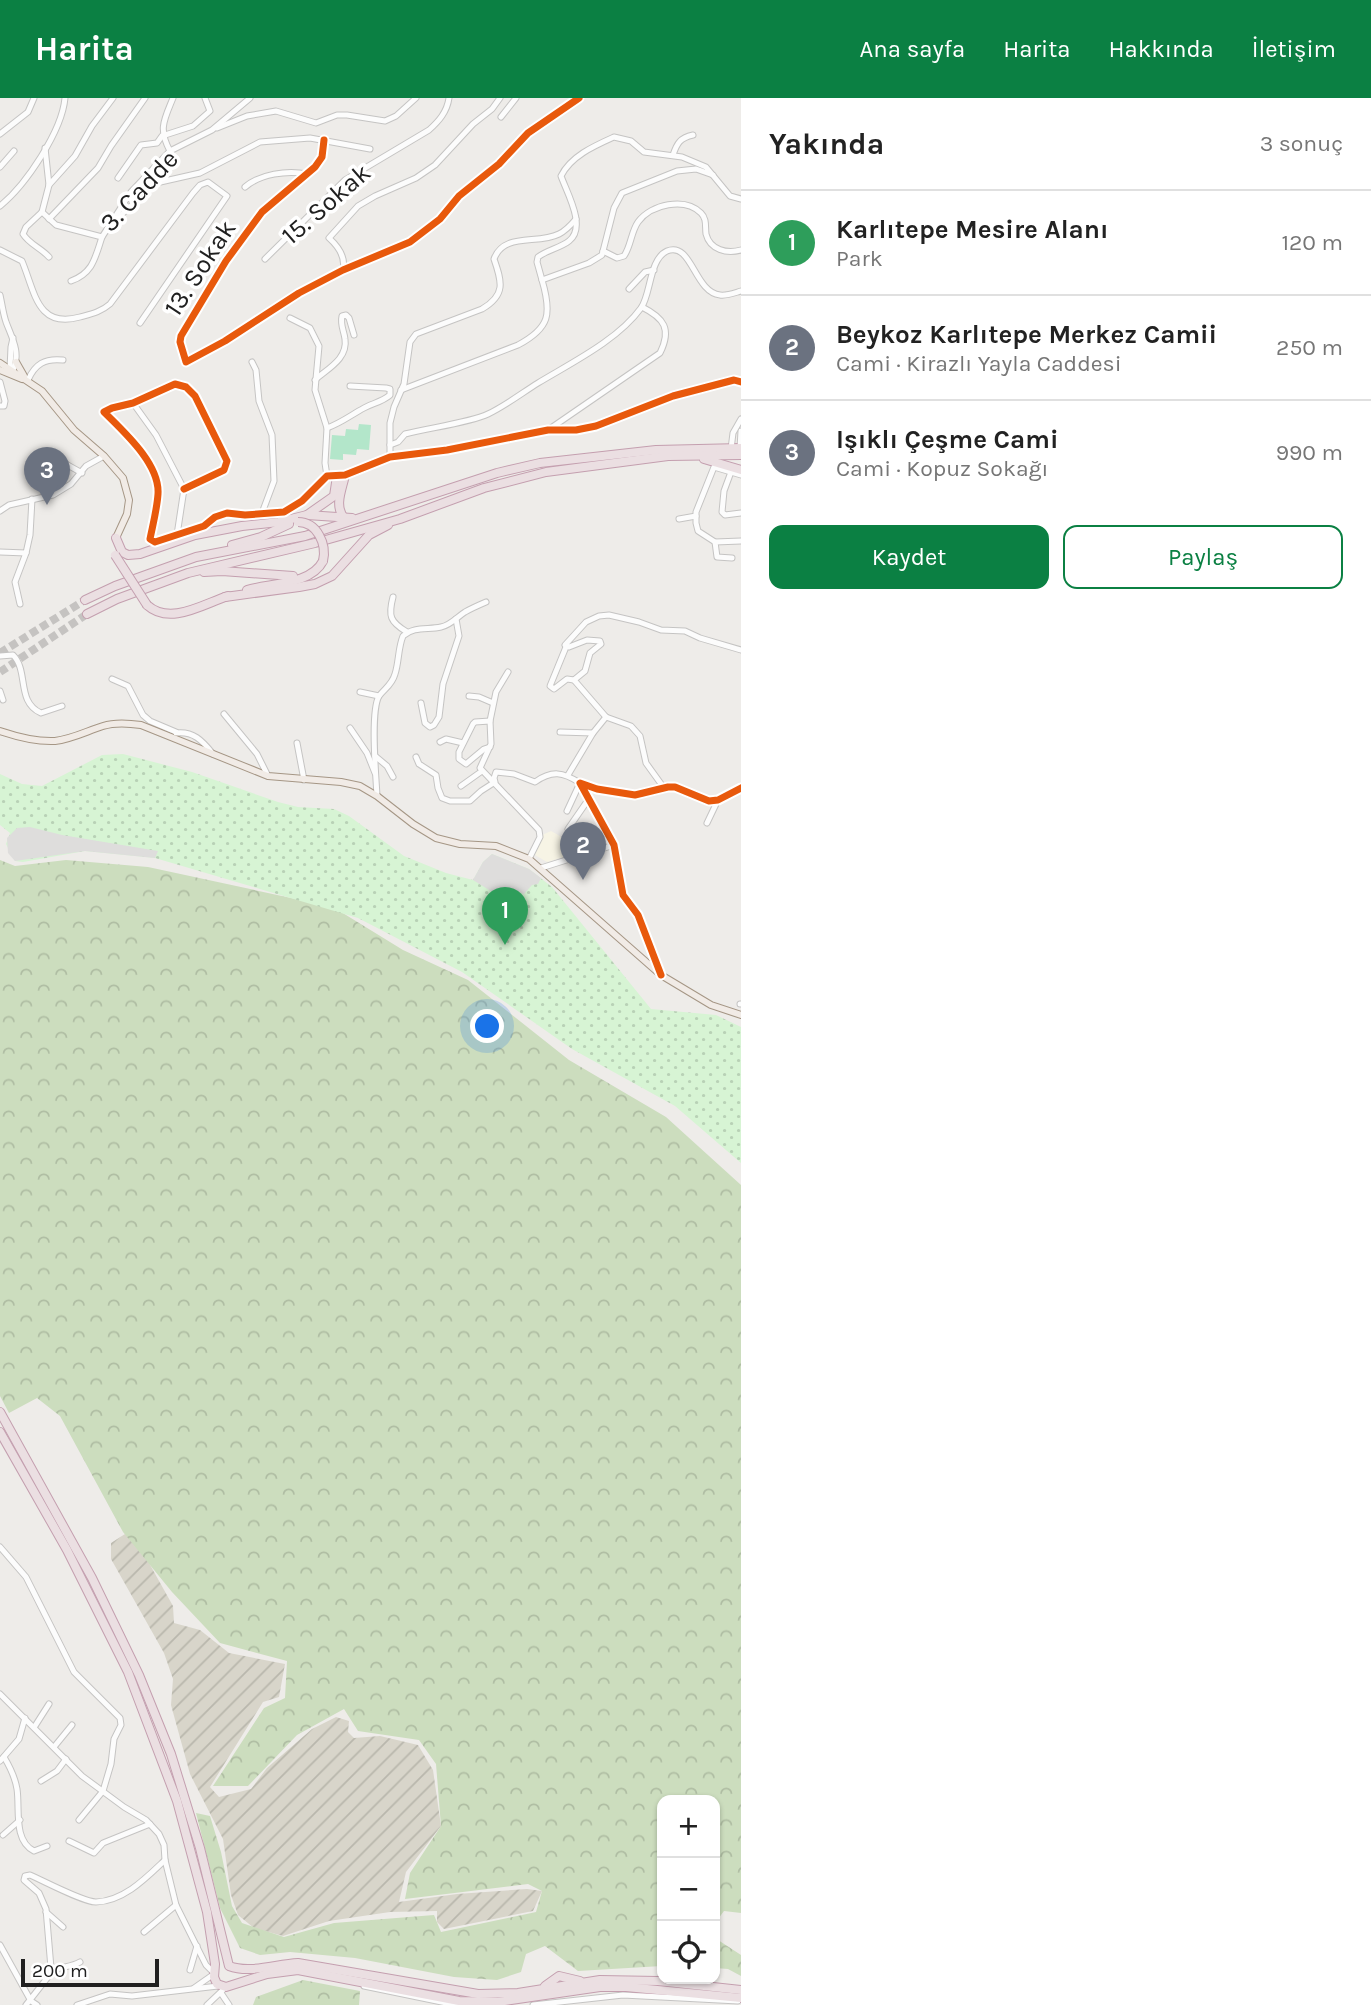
<!DOCTYPE html>
<html lang="tr">
<head>
<meta charset="utf-8">
<style>
	body { margin:0; font-family:Karla,sans-serif; background:#f6f6f6; color:#222 }
	.controls { position:absolute; right:21px; bottom:21px; display:grid; overflow:hidden; border-radius:14px; box-shadow:0 2px 5px #0004 }
	.controls button { width:63px; height:63px; display:grid; place-items:center; padding:0; border:0; border-bottom:2px solid #e0e0e0; background:#fff; color:#222; font:35px sans-serif }
	.scale { position:absolute; left:21px; bottom:18px; width:138px; box-sizing:border-box; padding-left:7px; border:4px solid #202020; border-top:0; font-size:19px; line-height:24px; white-space:nowrap; color:#202020; -webkit-text-stroke:5px #fff; paint-order:stroke }
	.you { position:absolute; left:488px; top:929px; width:24px; height:24px; margin:-18px; border:5px solid #fff; border-radius:50%; background:#1a73e8; box-shadow:0 0 0 10px #1a73e833 }
	.badge { display:grid; place-items:center; width:46px; height:46px; border-radius:50%; background:#0b8043; color:#fff; font-size:23px; font-weight:700 }
	.pin { position:absolute; translate:-50% -58px; filter:drop-shadow(0 2px 4px #0008) }
	.pin::after { content:''; position:absolute; top:37px; width:24px; height:21px; background:inherit; clip-path:polygon(0 0,100% 0,50% 100%) }
	.list { margin:0; padding:0; list-style:none }
	h2 { display:flex; justify-content:space-between; align-items:center; height:91px; margin:0; padding:0 28px; font-size:30px }
	h2 small { font-size:23px; font-weight:400; color:#767676 }
	.list li { display:grid; grid-template-columns:46px 1fr auto; gap:21px; align-items:center; box-sizing:border-box; height:105px; padding:0 28px; border-top:2px solid #e0e0e0 }
	.list b { display:block; font-size:26px; white-space:nowrap }
	.list p { margin:0; font-size:23px; white-space:nowrap; color:#767676 }
	.list em { font-size:23px; font-style:normal; color:#767676 }
	.actions { display:flex; gap:14px; padding:21px 28px }
	.actions a { flex:1; padding:16px 0; border:2px solid #0b8043; border-radius:14px; text-align:center; font-size:24px; color:#0b8043 }
	.actions .main { background:#0b8043; color:#fff }
	.icon { flex:none; width:38px; height:38px; fill:none; stroke:currentColor; stroke-width:2; stroke-linecap:round; stroke-linejoin:round }
	.map { position:relative; flex:none; width:741px; height:1907px; overflow:hidden }
	header { display:flex; align-items:center; gap:42px; box-sizing:border-box; height:98px; padding:0 35px; background:#0b8043; color:#fff }
	header strong { font-size:33px }
	nav { display:flex; gap:38px; margin-inline-start:auto; font-size:24px }
	main { display:flex }
	aside { flex:1; background:#fff }
	.map>svg:first-child { display:block }
	.education { fill:#f7f4e5 }
	.construction { fill:url(#construction-furrows) }
	.forest { fill:url(#forest-crowns) }
	.park { fill:url(#park-dots) }
	.pitch { fill:#b3e6ca }
	.parking { fill:#dedddc }
	.lines { fill:none; stroke-linecap:round; stroke-linejoin:round }
	.highway-tunnel { stroke:#c5c3c1; stroke-width:8; stroke-dasharray:8 4; stroke-linecap:butt }
	.minor-casing { stroke:#c5c4c3; stroke-width:7 }
	.major-casing { stroke:#a59685; stroke-width:8 }
	.highway-casing { stroke:#c49faf; stroke-width:10 }
	.minor { stroke:#fcfcfc; stroke-width:5 }
	.major { stroke:#f1ebe6; stroke-width:6 }
	.highway { stroke:#ebdfe2; stroke-width:8 }
	.highway-bridge-casing { stroke:#c49faf; stroke-width:10; stroke-linecap:butt }
	.highway-bridge { stroke:#ebdfe2; stroke-width:8 }
	.cycleway-casing { stroke:#fff; stroke-width:11 }
	.cycleway { stroke:#e8590c; stroke-width:7 }
	.labels { text-anchor:middle; dominant-baseline:central; stroke-width:7; stroke-linejoin:round; paint-order:stroke }
	.street-label { font-size:26px; fill:#202020; stroke:#fff }
</style>
</head>
<body>
<header>
<strong>Harita</strong>
<nav><a>Ana sayfa</a><a>Harita</a><a>Hakkında</a><a>İletişim</a></nav>
</header>
<main>
<div class="map">
<svg width="741" height="1907" viewBox="0 0 741 1907">
	<defs>
		<pattern id="construction-furrows" width="10" height="10" patternUnits="userSpaceOnUse" patternTransform="scale(1.75)"><rect width="10" height="10" fill="#d8d5ca"/><path d="M-1 1l2-2M0 10L10 0M9 11l2-2" fill="none" stroke="#b9b7ad"/></pattern>
		<pattern id="forest-crowns" width="20" height="18" patternUnits="userSpaceOnUse" patternTransform="scale(1.75)"><rect width="20" height="18" fill="#ccddbe"/><path d="M2 6a3 3 0 1 1 6 0M12 15a3 3 0 1 1 6 0" fill="none" stroke="#afbda3"/></pattern>
		<pattern id="park-dots" width="8" height="8" patternUnits="userSpaceOnUse" patternTransform="scale(1.75)"><rect width="8" height="8" fill="#d7f4d4"/><path d="M2 2h.1M6 6h.1" fill="none" stroke="#b8d1b6" stroke-width="1.8" stroke-linecap="round"/></pattern>
	</defs>
	<rect width="100%" height="100%" fill="#eeece9"/>
	<!-- education -->
	<polygon class="education" points="551,733 560,738 562,742 575,752 574,756 547,764 535,757 542,737"/>
	<!-- construction -->
	<polygon class="construction" points="125,1436 139,1447 173,1508 174,1525 200,1532 229,1555 285,1566 279,1599 263,1604 210,1689 219,1699 251,1691 267,1670 312,1631 336,1619 349,1623 348,1634 354,1640 380,1638 418,1647 433,1672 441,1728 406,1774 399,1804 457,1796 527,1791 542,1793 533,1813 444,1831 437,1824 437,1813 390,1814 329,1823 283,1838 254,1830 238,1817 231,1797 223,1741 190,1676 171,1607 173,1581 164,1555 111,1461 111,1445"/>
	<!-- forest -->
	<g class="forest">
		<polygon points="0,762 15,768 66,762 148,769 333,809 403,852 468,882 569,962 666,1019 741,1087 741,1815 724,1813 715,1825 715,1702 662,1702 662,1868 578,1873 545,1848 526,1856 521,1874 497,1882 454,1879 355,1860 290,1854 260,1857 240,1850 220,1810 196,1715 210,1718 221,1754 232,1808 242,1825 284,1839 334,1825 434,1817 441,1834 536,1814 542,1793 528,1786 405,1801 410,1775 441,1728 436,1666 419,1642 358,1633 344,1611 297,1637 248,1688 213,1688 264,1610 285,1600 287,1563 220,1545 172,1494 123,1434 60,1318 37,1300 9,1315 0,1298"/>
		<polygon points="715,1840 741,1857 741,1878 728,1871 715,1870"/>
		<polygon points="303,1882 360,1893 359,1907 253,1907 256,1899"/>
	</g>
	<!-- park -->
	<polygon class="park" points="123,656 192,674 278,704 298,709 334,711 349,718 404,758 446,775 473,782 483,764 492,756 529,771 552,789 651,911 716,917 741,929 741,1065 675,1008 572,951 462,874 358,820 155,760 85,753 23,764 15,763 6,746 10,735 0,727 0,676 22,686 42,688 102,657"/>
	<!-- pitch -->
	<polygon class="pitch" points="359,326 371,327 369,352 357,351 356,357 343,356 343,362 330,361 332,337 345,338 346,331 358,332"/>
	<!-- parking -->
	<g class="parking">
		<polygon points="30,729 62,737 158,753 155,760 85,753 15,763 8,755 7,740 17,730"/>
		<polygon points="492,756 529,771 541,780 538,786 532,787 524,796 513,791 508,801 494,795 473,782 483,764"/>
	</g>
	<g class="lines">
		<!-- highway-tunnel -->
		<g class="highway-tunnel">
			<polyline points="0,555 85,502"/>
			<polyline points="0,574 87,516"/>
		</g>
		<defs>
			<g id="minor">
				<polyline points="501,19 516,0"/>
				<polyline points="217,30 247,18 276,13 316,25 337,17 347,17 385,23 396,18 416,0"/>
				<polyline points="0,36 28,14 34,0"/>
				<polyline points="324,42 322,59 315,69 262,114 226,163 181,238 180,244 186,264 225,243 299,195 343,172 410,144 440,121 459,98 499,66 528,35 579,0"/>
				<polyline points="45,50 49,87 42,114 56,127 102,139 131,94 170,53 212,32 250,0"/>
				<path d="M 170,53 C 158,31 164,22 173,0"/>
				<path d="M 673,57 C 677,45 680,40 693,37"/>
				<polyline points="0,69 14,53"/>
				<polyline points="118,80 141,47 157,45 162,38 193,28 210,13 205,0"/>
				<polyline points="49,87 75,58 92,28 113,0"/>
				<path d="M 245,89 C 260,76 287,72 307,76"/>
				<path d="M 0,108 C 26,87 62,33 65,0"/>
				<path d="M 42,114 L 26,129 L 23,136 C 29,146 41,150 49,159"/>
				<polyline points="116,118 121,117 156,85 200,75 260,44 310,40 370,51"/>
				<polyline points="49,121 98,70 111,48 145,0"/>
				<path d="M 0,152 L 22,163 C 35,194 37,231 80,219 C 91,216 101,214 110,206 L 193,95 L 200,87 L 208,84 L 227,98 L 140,225"/>
				<path d="M 603,153 L 617,160 L 624,158 C 631,148 631,134 638,124 C 651,106 685,99 701,115 C 707,121 705,128 706,136 C 710,152 727,156 741,152"/>
				<path d="M 265,161 L 345,82 L 429,32 C 439,23 447,14 449,0"/>
				<path d="M 343,172 C 346,159 339,149 329,140 L 358,108 L 375,98 L 416,80 L 435,67 L 473,26 L 492,11 L 500,0"/>
				<path d="M 542,182 L 537,164 L 538,159 C 547,152 560,150 569,143 C 587,129 567,95 561,78 C 571,58 594,48 614,39 L 631,43 L 644,54 L 682,59 L 706,69 L 730,98 L 741,101"/>
				<path d="M 71,183 C 93,175 95,160 102,139"/>
				<polyline points="629,191 645,174 654,172"/>
				<path d="M 0,197 C 2,206 3,215 6,224 C 12,240 21,255 13,272"/>
				<polyline points="290,220 310,230 319,248 315,292 327,330 325,365 327,378"/>
				<polyline points="252,264 256,272 259,303 272,337 274,383 262,415"/>
				<polyline points="10,271 11,249 13,240"/>
				<path d="M 28,282 C 35,266 45,260 63,262"/>
				<path d="M 315,282 C 327,271 348,261 345,241 C 344,233 340,227 342,218 L 346,217 L 349,220 L 354,237"/>
				<polyline points="0,284 5,303 4,308 0,308"/>
				<path d="M 401,292 L 518,247 C 550,230 552,216 542,182 L 589,165 L 602,157 L 614,110 L 622,95 L 677,73 L 696,71 L 713,77"/>
				<polyline points="133,305 156,337 184,391 177,437"/>
				<path d="M 327,330 C 341,325 351,317 364,310 C 373,305 382,304 390,297 L 390,291 L 386,290 L 350,288"/>
				<path d="M 551,330 L 660,255 C 672,231 664,220 642,209"/>
				<path d="M 390,347 L 398,344 L 405,336 C 427,330 469,325 488,316 C 505,308 522,295 538,285 C 571,265 618,242 641,210 C 651,197 649,161 667,153 C 692,143 694,194 720,197 C 727,198 734,195 741,193"/>
				<polyline points="740,350 741,333"/>
				<polyline points="731,351 733,335 741,321"/>
				<polyline points="46,355 82,375"/>
				<path d="M 390,359 L 390,325 L 394,309 L 404,286 L 410,244 L 416,236 L 482,211 C 506,197 502,184 494,161 C 504,134 537,147 559,136 C 565,133 571,127 576,121"/>
				<polyline points="731,374 724,393 722,414 725,417 741,415"/>
				<polyline points="741,377 714,369 696,414 696,425 698,433 715,444 741,443"/>
				<path d="M 184,391 L 224,372 L 227,363 L 195,298 L 186,289 L 175,286 L 133,305 L 112,310 L 104,314 C 124,334 160,366 158,396 C 157,411 153,426 150,441 L 155,444 L 204,428 L 215,419 L 227,415 L 245,417 L 284,414 L 302,403 L 327,378 L 345,377 L 390,359 L 447,352 L 548,332 L 576,332 L 596,328 L 673,298 L 734,282 L 741,284"/>
				<polyline points="0,413 9,407 53,397 71,386 86,368 104,358"/>
				<polyline points="679,421 696,418"/>
				<polyline points="715,444 717,459 732,460"/>
				<polyline points="0,454 26,455 30,437 32,401"/>
				<path d="M 393,499 C 388,518 390,524 407,534"/>
				<polyline points="20,506 15,484 26,455"/>
				<polyline points="566,549 550,588 554,591 567,581 574,582"/>
				<path d="M 0,558 L 13,557 C 29,573 16,604 41,615 L 62,608"/>
				<polyline points="508,574 496,594 490,623 491,646 480,670 539,732 540,739 529,761"/>
				<polyline points="112,581 128,588 143,617 150,623 176,634"/>
				<polyline points="0,593 3,602"/>
				<polyline points="360,594 379,598"/>
				<polyline points="469,598 479,599 493,605"/>
				<polyline points="421,605 425,625 430,629 434,627 439,619 443,586 459,538 456,521"/>
				<polyline points="224,616 257,656 268,678"/>
				<polyline points="606,619 574,582 585,573 590,555 601,546 600,543 587,542 569,549 565,547 586,524 599,518 609,517 639,524 661,532 685,533 700,540 741,552"/>
				<polyline points="606,619 631,628 640,638 646,665 664,690"/>
				<polyline points="490,623 475,624 473,626 459,654 459,661 466,666 484,651 490,649"/>
				<polyline points="350,630 367,655 375,675"/>
				<polyline points="560,634 593,635"/>
				<path d="M 176,635 C 193,633 202,642 213,656"/>
				<polyline points="440,644 446,641 463,645"/>
				<polyline points="297,645 304,682"/>
				<polyline points="375,658 387,668 393,679"/>
				<path d="M 416,659 L 419,666 L 436,677 L 438,690 L 442,700 L 450,703 L 470,703 L 481,693 L 495,684 L 494,680 L 496,674 L 514,676 L 535,684 C 552,672 563,674 580,685 L 567,713"/>
				<polyline points="568,677 593,635 606,619"/>
				<polyline points="461,688 482,673"/>
				<path d="M 377,698 C 376,678 370,614 379,598 C 385,590 392,587 395,576 C 399,564 398,550 403,538 C 414,528 428,532 441,529 C 451,527 457,519 465,514 C 472,510 479,507 486,504"/>
				<polyline points="707,725 718,702"/>
				<polyline points="568,731 588,702"/>
				<polyline points="541,770 614,747"/>
				<polyline points="661,877 638,817 623,797 614,747 580,685 597,691 635,697 668,689 675,689 709,703 718,702 741,690"/>
				<polyline points="740,906 741,906"/>
				<polyline points="0,1449 26,1479 74,1574 120,1620 121,1627 114,1641 111,1666 103,1693 79,1722"/>
				<polyline points="0,1596 82,1678 124,1709 146,1722 159,1736 164,1747 165,1762 176,1807 206,1867 214,1875"/>
				<polyline points="35,1628 49,1606"/>
				<polyline points="54,1649 72,1627"/>
				<path d="M 4,1659 C 10,1669 15,1679 17,1691 C 20,1710 13,1743 34,1753 L 47,1748"/>
				<polyline points="0,1663 19,1641 25,1620"/>
				<polyline points="41,1683 57,1673 66,1661"/>
				<polyline points="3,1737 20,1722"/>
				<polyline points="69,1743 94,1755 103,1745 150,1726"/>
				<polyline points="46,1814 63,1829"/>
				<polyline points="144,1834 176,1807"/>
				<polyline points="0,1847 31,1903 37,1907"/>
				<polyline points="190,1872 197,1848"/>
				<path d="M 49,1875 C 58,1868 70,1870 80,1864"/>
				<polyline points="364,1888 456,1907"/>
				<polyline points="194,1890 214,1876"/>
				<polyline points="221,1895 229,1907"/>
				<path d="M 26,1907 L 48,1879 L 51,1870 L 46,1811 L 39,1795 L 24,1782 L 25,1778 L 30,1777 C 44,1783 83,1804 96,1804 C 124,1803 146,1780 165,1762"/>
				<polyline points="77,1907 110,1896 132,1898 218,1888"/>
				<polyline points="207,1907 226,1889"/>
				<polyline points="533,1907 623,1897 738,1903"/>
			</g>
			<g id="major">
				<polyline points="16,264 24,278"/>
				<polyline points="0,265 42,293 74,332 104,358 123,380 129,402 127,416 116,440"/>
				<polyline points="0,272 22,281"/>
				<path d="M 0,633 C 18,639 36,644 55,643 C 72,641 87,633 103,628 C 115,624 128,625 141,627 L 268,678 L 341,684 L 360,688 L 377,698 L 413,726 L 436,740 L 460,746 L 496,748 L 529,761 L 661,877 L 711,907 L 741,917"/>
			</g>
			<g id="highway">
				<polyline points="704,361 741,372"/>
				<polyline points="307,417 334,398 337,378"/>
				<path d="M 344,420 C 334,407 342,392 345,377"/>
				<polyline points="116,440 122,454 128,457 140,456 195,437 242,428 279,424 307,417 352,420"/>
				<polyline points="232,447 261,439 289,426"/>
				<polyline points="204,474 222,473 293,478"/>
				<path d="M 247,492 C 270,485 311,487 323,463"/>
				<polyline points="225,499 299,489 315,486 332,478 369,437 388,427"/>
				<polyline points="85,502 115,488 196,459 305,438 497,375 540,365 656,352 741,350"/>
				<path d="M 147,507 C 170,528 203,506 228,498"/>
				<polyline points="87,516 117,501 188,475 315,445 400,421 484,390 546,374 668,358 741,357"/>
				<path d="M 0,1314 L 92,1480 L 139,1577 L 171,1656 L 200,1750 L 229,1868 C 250,1876 276,1866 298,1865 L 478,1896 L 518,1895 L 600,1882 L 658,1883 L 741,1892"/>
				<polyline points="0,1334 67,1452 128,1574 177,1703 207,1814 215,1866 214,1879 217,1886 226,1889 267,1876 298,1872 459,1903 498,1904 600,1889 626,1889 741,1900"/>
				<polyline points="545,1888 559,1878 580,1883"/>
			</g>
		</defs>
		<!-- minor casing -->
		<use href="#minor" class="minor-casing"/>
		<!-- major casing -->
		<use href="#major" class="major-casing"/>
		<!-- highway casing -->
		<use href="#highway" class="highway-casing"/>
		<!-- minor -->
		<use href="#minor" class="minor"/>
		<!-- major -->
		<use href="#major" class="major"/>
		<!-- highway -->
		<use href="#highway" class="highway"/>
		<defs>
			<g id="highway-bridge">
				<path d="M 298,424 C 317,424 327,446 323,463"/>
				<polyline points="115,457 147,507"/>
			</g>
		</defs>
		<!-- highway-bridge casing -->
		<use href="#highway-bridge" class="highway-bridge-casing"/>
		<!-- highway-bridge -->
		<use href="#highway-bridge" class="highway-bridge"/>
		<defs>
			<g id="cycleway">
				<polyline points="324,42 322,59 315,69 262,114 226,163 181,238 180,244 186,264 225,243 299,195 343,172 410,144 440,121 459,98 499,66 528,35 579,0"/>
				<path d="M 184,391 L 224,372 L 227,363 L 195,298 L 186,289 L 175,286 L 133,305 L 112,310 L 104,314 C 124,334 160,366 158,396 C 157,411 153,426 150,441 L 155,444 L 204,428 L 215,419 L 227,415 L 245,417 L 284,414 L 302,403 L 327,378 L 345,377 L 390,359 L 447,352 L 548,332 L 576,332 L 596,328 L 673,298 L 734,282 L 741,284"/>
				<polyline points="661,877 638,817 623,797 614,747 580,685 597,691 635,697 668,689 675,689 709,703 718,702 741,690"/>
			</g>
		</defs>
		<!-- cycleway casing -->
		<use href="#cycleway" class="cycleway-casing"/>
		<!-- cycleway -->
		<use href="#cycleway" class="cycleway"/>
	</g>
	<g class="labels">
		<!-- street labels -->
		<g class="street-label">
			<text transform="translate(139 93) rotate(-47)">3. Cadde</text>
			<text transform="translate(326 106) rotate(-41)">15. Sokak</text>
			<text transform="translate(200 170) rotate(-57)">13. Sokak</text>
		</g>
	</g>
</svg>
<div class="controls">
<button>+</button>
<button>−</button>
<button><svg class="icon" aria-label="locate" viewBox="0 0 24 24"><circle cx="12" cy="12" r="6"/><path d="M12 2v4M12 18v4M2 12h4M18 12h4"/></svg></button>
</div>
<div class="scale">200 m</div>
<div class="you"></div>
<div class="pin badge" style="left:505px;top:847px;background:#2e9e5b">1</div>
<div class="pin badge" style="left:583px;top:782px;background:#6b7280">2</div>
<div class="pin badge" style="left:47px;top:407px;background:#6b7280">3</div>
</div>
<aside>
<h2>Yakında<small>3 sonuç</small></h2>
<ul class="list">
<li><span class="badge" style="background:#2e9e5b">1</span><div><b>Karlıtepe Mesire Alanı</b><p>Park</p></div><em>120 m</em></li>
<li><span class="badge" style="background:#6b7280">2</span><div><b>Beykoz Karlıtepe Merkez Camii</b><p>Cami · Kirazlı Yayla Caddesi</p></div><em>250 m</em></li>
<li><span class="badge" style="background:#6b7280">3</span><div><b>Işıklı Çeşme Cami</b><p>Cami · Kopuz Sokağı</p></div><em>990 m</em></li>
</ul>
<div class="actions"><a class="main">Kaydet</a><a>Paylaş</a></div>
</aside>
</main>
</body>
</html>
